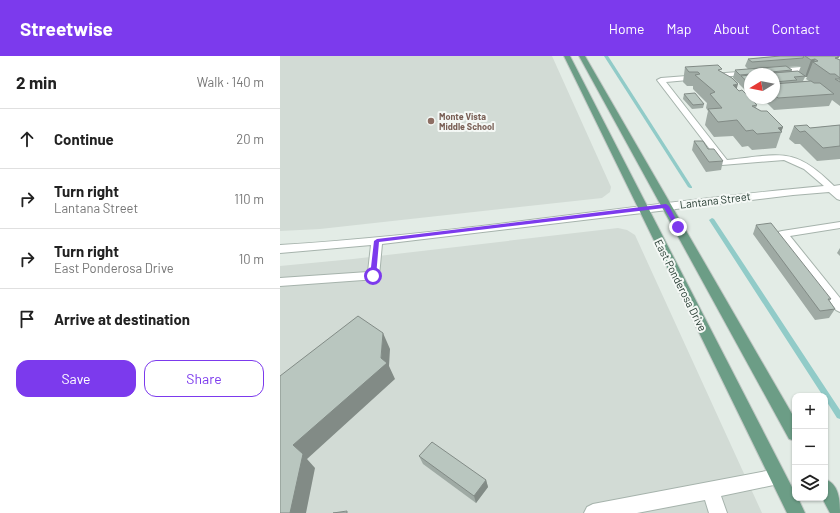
<!DOCTYPE html>
<html lang="en">
<head>
<meta charset="utf-8">
<style>
	body { margin:0; font-family:Barlow,sans-serif; background:#f2f2f2; color:#222 }
	.controls { position:absolute; right:12px; bottom:12px; display:grid; overflow:hidden; border-radius:8px; box-shadow:0 1px 3px #0004 }
	.controls button { width:36px; height:36px; display:grid; place-items:center; padding:0; border:0; border-bottom:1px solid #e0e0e0; background:#fff; color:#222; font:20px sans-serif }
	.compass { position:absolute; left:464px; top:12px; width:36px; height:36px; border-radius:50%; background:#fff; box-shadow:0 1px 3px #0004; rotate:260deg }
	.stop { position:absolute; width:12px; height:12px; margin:-9px; border:3px solid #7c3aed; border-radius:50%; background:#fff }
	.stop.end { background:#7c3aed; border-color:#fff; box-shadow:0 1px 4px #0008 }
	.list { margin:0; padding:0; list-style:none }
	h2 { display:flex; justify-content:space-between; align-items:center; height:52px; margin:0; padding:0 16px; font-size:17px }
	h2 small { font-size:13px; font-weight:400; color:#767676 }
	.list li { display:grid; grid-template-columns:26px 1fr auto; gap:12px; align-items:center; box-sizing:border-box; height:60px; padding:0 16px; border-top:1px solid #e0e0e0 }
	.list b { display:block; font-size:15px; white-space:nowrap }
	.list p { margin:0; font-size:13px; white-space:nowrap; color:#767676 }
	.list em { font-size:13px; font-style:normal; color:#767676 }
	.actions { display:flex; gap:8px; padding:12px 16px }
	.actions a { flex:1; padding:9px 0; border:1px solid #7c3aed; border-radius:12px; text-align:center; font-size:14px; color:#7c3aed }
	.actions .main { background:#7c3aed; color:#fff }
	.icon { flex:none; width:22px; height:22px; fill:none; stroke:currentColor; stroke-width:2; stroke-linecap:round; stroke-linejoin:round }
	.map { position:relative; flex:none; width:560px; height:457px; overflow:hidden }
	header { display:flex; align-items:center; gap:24px; box-sizing:border-box; height:56px; padding:0 20px; background:#7c3aed; color:#fff }
	header strong { font-size:19px }
	nav { display:flex; gap:22px; margin-inline-start:auto; font-size:14px }
	main { display:flex }
	aside { flex:1; background:#fff }
	.map>svg:first-child { display:block }
	.built { fill:#d2dbd5 }
	.lines { fill:none; stroke-linecap:round; stroke-linejoin:round }
	.stream { fill:#91cbc8; fill-rule:evenodd }
	.minor-casing { stroke:#a6b3ac; stroke-width:2 }
	.major-casing { stroke:#c2c8c5; stroke-width:2 }
	.minor { fill:#fff; fill-rule:evenodd }
	.major { fill:#6c9d86; fill-rule:evenodd }
	.wall { fill:#9faaa4; fill-rule:evenodd }
	.shaded-wall { fill:#828b86 }
	.building { fill:#b9c6bf; stroke:#828b86 }
	.route { fill:#7c3aed }
	.education-dot { fill:#8d6e63; stroke:#f4f8f5; stroke-width:1.5 }
	.labels { text-anchor:middle; dominant-baseline:central; stroke-width:4; stroke-linejoin:round; paint-order:stroke }
	.far-education-label { font-size:9px; font-weight:bold; fill:#785e54; stroke:#f4f8f5; text-anchor:start }
	.street-label { font-size:11px; fill:#253b31; stroke:#f4f8f5 }
</style>
</head>
<body>
<header>
<strong>Streetwise</strong>
<nav><a>Home</a><a>Map</a><a>About</a><a>Contact</a></nav>
</header>
<main>
<aside>
<h2>2 min<small>Walk · 140 m</small></h2>
<ul class="list">
<li><svg class="icon" aria-label="ahead" viewBox="0 0 24 24"><path d="M12 20V5M6 11l6-6 6 6"/></svg><div><b>Continue</b></div><em>20 m</em></li>
<li><svg class="icon" aria-label="right" viewBox="0 0 24 24"><path d="M7 20v-9h11M14 6l5 5-5 5"/></svg><div><b>Turn right</b><p>Lantana Street</p></div><em>110 m</em></li>
<li><svg class="icon" aria-label="right" viewBox="0 0 24 24"><path d="M7 20v-9h11M14 6l5 5-5 5"/></svg><div><b>Turn right</b><p>East Ponderosa Drive</p></div><em>10 m</em></li>
<li><svg class="icon" aria-label="arrive" viewBox="0 0 24 24"><path d="M6 21V4h12l-3 4 3 4H6"/></svg><div><b>Arrive at destination</b></div></li>
</ul>
<div class="actions"><a class="main">Save</a><a>Share</a></div>
</aside>
<div class="map">
<svg width="560" height="457" viewBox="0 0 560 457">
	<rect width="100%" height="100%" fill="#e3ece6"/>
	<!-- built -->
	<g class="built">
		<polygon points="0,0 272,0 331,131 330,136 322,142 40,173 0,175"/>
		<polygon points="338,172 347,174 355,179 482,457 0,457 0,210 73,203"/>
	</g>
	<g class="lines">
		<!-- stream -->
		<g class="stream">
			<polygon points="324,0 328,0 412,131 412,132 410,132 408,131"/>
			<polygon points="432,162 434,163 560,354 560,363 557,362 545,343 545,340 543,340 429,164"/>
		</g>
		<defs>
			<g id="minor">
				<polygon points="560,8 560,12 495,17 492,15 495,13"/>
				<path d="M 471,15 L 473,16 L 474,18 L 386,26 L 447,104 C 500,99 513,89 554,130 L 560,129 L 560,144 L 557,143 L 549,136 L 513,139 L 102,188 L 99,220 L 97,223 L 0,230 L 0,222 L 88,216 L 91,189 L 0,197 L 0,189 C 182,178 362,146 544,130 L 524,113 L 504,104 L 442,109 L 377,24 L 381,22 Z"/>
				<polygon points="560,166 560,172 510,180 560,242 560,256 556,254 497,178 498,176 502,175"/>
				<polygon points="497,413 503,415 505,421 503,427 441,440 447,457 429,457 425,444 357,457 304,457 307,451 313,448"/>
			</g>
			<g id="major">
				<polygon points="284,0 290,0 515,437 515,442 518,442 525,457 507,457"/>
				<polygon points="299,0 305,0 515,363 515,385 509,383"/>
				<path d="M 545,423 C 559,428 560,444 560,457 L 550,457 L 542,442 L 545,442 Z"/>
			</g>
		</defs>
		<!-- minor casing -->
		<use href="#minor" class="minor-casing"/>
		<!-- major casing -->
		<use href="#major" class="major-casing"/>
		<!-- minor -->
		<use href="#minor" class="minor"/>
		<!-- major -->
		<use href="#major" class="major"/>
	</g>
	<!-- wall -->
	<g class="wall">
		<path d="M 500,0 L 560,0 L 560,1 L 558,1 L 559,1 L 558,3 L 560,4 L 560,50 L 552,44 L 549,50 L 494,54 L 482,42 L 494,42 L 494,18 L 470,18 L 470,36 L 467,36 L 459,28 L 459,27 L 458,27 L 453,22 L 455,14 L 468,13 L 465,10 L 468,3 ZM 521,10 L 519,15 L 511,15 L 512,14 L 508,11 ZM 525,21 L 527,21 L 526,23 L 529,25 L 523,25 Z"/>
		<polygon points="405,11 441,16 457,33 477,49 476,52 503,71 496,92 472,94 468,90 462,91 453,80 434,81 425,69 428,55 426,52 427,47 413,33 413,30 407,30 403,26"/>
		<polygon points="404,38 424,48 423,52 412,53 403,43"/>
		<polygon points="560,69 560,103 537,105 520,88 515,88 509,83 514,70 530,72"/>
		<polygon points="414,85 428,93 443,105 441,114 426,116 412,94"/>
		<polygon points="476,169 551,243 549,245 555,253 549,262 535,264 473,178"/>
		<polygon points="560,192 560,200 557,197"/>
		<polygon points="139,400 206,424 208,431 196,447 143,408"/>
	</g>
	<!-- shaded-wall -->
	<g class="shaded-wall">
		<polygon points="535,3 534,7 533,6 527,21 525,21 531,4"/>
		<polygon points="458,28 454,43 453,29"/>
		<polygon points="503,71 501,76 498,72"/>
		<polygon points="103,277 110,293 109,310 115,323 27,403 35,412 26,457 10,457 13,389 101,302"/>
		<polygon points="206,424 208,431 196,447 194,440"/>
	</g>
	<!-- building -->
	<g class="building">
		<polygon points="500,0 524,0 523,2 472,6 468,3"/>
		<polygon points="525,0 557,0 559,1 555,2 560,4 560,22 555,18 550,18 533,6 538,5 535,3 531,4"/>
		<polygon points="438,9 442,13 438,14 452,22 458,28 453,29 459,35 462,34 477,49 472,50 481,55 487,55 503,71 498,72 502,76 477,78 473,74 466,75 457,64 438,66 428,53 442,52 430,38 435,36 415,19 420,18 418,16 409,16 405,11"/>
		<polygon points="506,10 512,14 460,19 455,14"/>
		<polygon points="518,15 525,20 514,21 517,24 494,26 494,18 480,18"/>
		<polygon points="470,19 470,28 461,20"/>
		<polygon points="555,23 560,23 560,26"/>
		<polygon points="531,25 534,27 540,27 554,38 498,42 494,38 494,28"/>
		<polygon points="415,37 424,48 413,49 404,38"/>
		<polygon points="527,69 530,72 560,69 560,90 543,92 525,75 520,76 514,70"/>
		<polygon points="414,85 423,85 428,93 434,93 443,105 429,106"/>
		<polygon points="491,167 551,243 548,243 555,253 540,255 476,169"/>
		<polygon points="78,260 103,277 101,302 107,307 13,389 23,398 10,457 0,457 0,320"/>
		<polygon points="152,386 206,424 194,440 139,400"/>
		<polygon points="67,455 67,457 53,457"/>
	</g>
	<!-- route -->
	<polygon class="route" points="386,148 389,150 400,171 400,172 396,172 384,152 99,186 96,220 93,223 90,220 94,185 97,183"/>
	<!-- markers -->
	<circle class="education-dot" cx="151" cy="65" r="4"/>
	<g class="labels">
		<!-- far-education labels -->
		<g class="far-education-label">
			<text x="159" y="60">Monte Vista<tspan x="159" dy="10">Middle School</tspan></text>
		</g>
		<!-- street labels -->
		<g class="street-label">
			<text transform="translate(435 144) rotate(-7)">Lantana Street</text>
			<text transform="translate(401 229) rotate(63)">East Ponderosa Drive</text>
		</g>
	</g>
</svg>
<div class="controls">
<button>+</button>
<button>−</button>
<button><svg class="icon" aria-label="layers" viewBox="0 0 24 24"><path d="M12 4l9 5-9 5-9-5zM3 14l9 5 9-5"/></svg></button>
</div>
<svg class="compass" viewBox="-18 -18 36 36"><path d="M0-13l5 13h-10z" fill="#e53935"/><path d="M0 13l5-13h-10z" fill="#767676"/></svg>
<div class="stop" style="left:93px;top:220px"></div>
<div class="stop end" style="left:398px;top:171px"></div>
</div>
</main>
</body>
</html>
